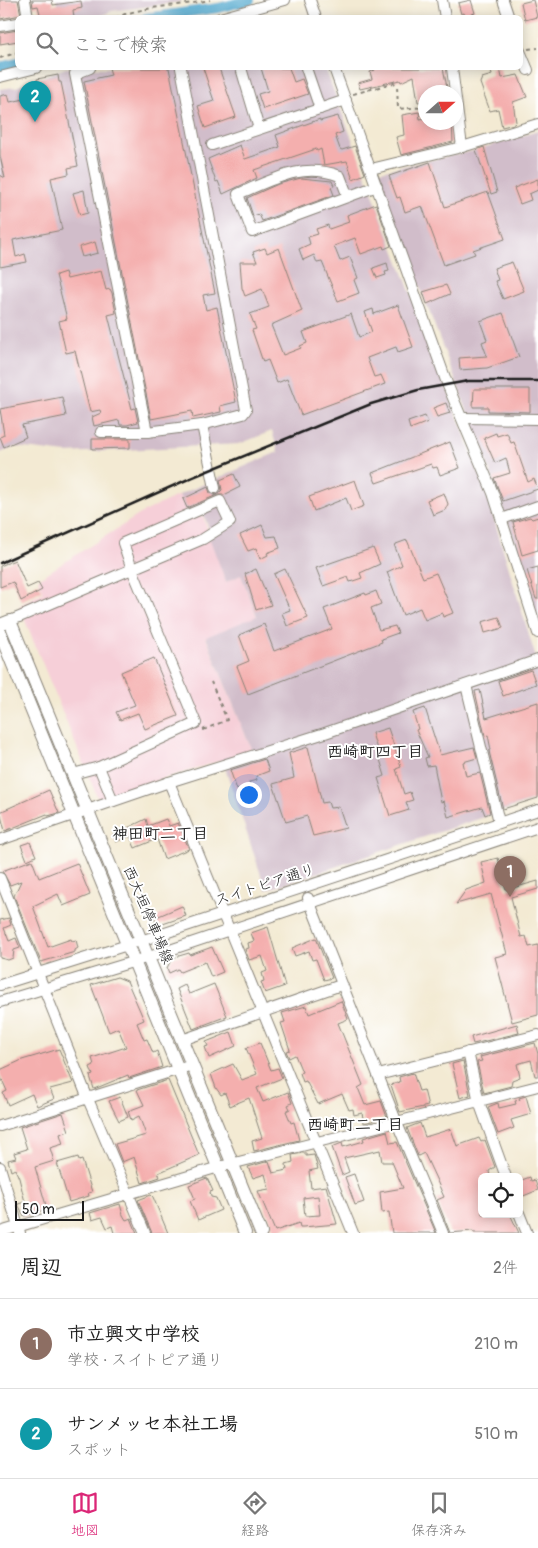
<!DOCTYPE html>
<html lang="ja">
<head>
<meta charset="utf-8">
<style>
	body { margin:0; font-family:Pangolin,"Klee One",sans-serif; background:#f6f6f6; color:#222 }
	.controls { position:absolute; right:15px; bottom:15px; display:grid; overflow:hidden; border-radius:8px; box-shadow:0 2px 12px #0003 }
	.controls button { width:45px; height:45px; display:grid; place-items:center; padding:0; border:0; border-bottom:1px solid #e0e0e0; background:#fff; color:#222; font:25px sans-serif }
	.compass { position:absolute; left:418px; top:85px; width:45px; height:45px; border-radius:50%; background:#fff; box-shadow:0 2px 12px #0003; rotate:69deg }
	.scale { position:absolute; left:15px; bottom:12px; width:69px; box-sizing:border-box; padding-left:5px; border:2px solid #1c1c1c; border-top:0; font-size:14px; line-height:18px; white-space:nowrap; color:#1c1c1c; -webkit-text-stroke:4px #fff; paint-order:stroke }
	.you { position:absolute; left:248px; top:794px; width:18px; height:18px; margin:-12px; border:4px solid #fff; border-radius:50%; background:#1a73e8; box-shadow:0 0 0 8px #1a73e833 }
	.badge { display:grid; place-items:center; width:32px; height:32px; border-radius:50%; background:#db2777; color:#fff; font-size:16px; font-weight:700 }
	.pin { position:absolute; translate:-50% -41px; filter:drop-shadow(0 1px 2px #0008) }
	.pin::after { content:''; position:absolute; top:26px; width:18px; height:15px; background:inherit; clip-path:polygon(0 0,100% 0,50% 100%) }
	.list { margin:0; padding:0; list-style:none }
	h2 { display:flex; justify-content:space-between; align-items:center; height:65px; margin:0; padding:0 20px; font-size:21px }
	h2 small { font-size:16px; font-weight:400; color:#767676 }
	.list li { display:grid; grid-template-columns:32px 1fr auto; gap:15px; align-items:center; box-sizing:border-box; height:90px; padding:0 20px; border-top:1px solid #e0e0e0 }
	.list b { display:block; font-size:19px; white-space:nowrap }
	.list p { margin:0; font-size:16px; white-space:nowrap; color:#767676 }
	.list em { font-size:16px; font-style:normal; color:#767676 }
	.icon { flex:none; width:28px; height:28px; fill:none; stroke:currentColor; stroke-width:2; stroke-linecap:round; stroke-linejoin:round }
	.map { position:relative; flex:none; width:538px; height:1233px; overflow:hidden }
	.search { position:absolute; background:#fff; box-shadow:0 2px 12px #0003; left:15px; right:15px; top:15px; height:55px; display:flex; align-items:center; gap:12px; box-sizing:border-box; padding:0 18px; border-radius:8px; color:#767676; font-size:19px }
	.sheet { height:245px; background:#fff }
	nav { display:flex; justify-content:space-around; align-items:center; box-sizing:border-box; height:70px; border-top:1px solid #e0e0e0; background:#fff; font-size:14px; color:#767676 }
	nav a { display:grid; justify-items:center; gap:2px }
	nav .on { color:#db2777 }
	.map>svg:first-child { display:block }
	.built { fill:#f6cfd8 }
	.industrial { fill:#d1bdca }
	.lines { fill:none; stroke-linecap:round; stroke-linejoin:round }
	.canal { stroke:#51a8ce; stroke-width:10 }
	.building { fill:#f4afae; fill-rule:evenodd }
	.minor-casing { stroke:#888378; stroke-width:12 }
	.major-casing { stroke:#888378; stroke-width:14 }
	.path { stroke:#888378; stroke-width:2; stroke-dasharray:4 4; stroke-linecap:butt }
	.minor { stroke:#fff; stroke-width:10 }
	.major { stroke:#fff; stroke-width:12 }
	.rail { stroke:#1c1c1c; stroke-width:2.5 }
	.labels { text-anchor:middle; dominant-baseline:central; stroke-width:4; stroke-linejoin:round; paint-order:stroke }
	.street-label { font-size:15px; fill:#1c1c1c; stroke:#fff }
	.neighbourhood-label { font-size:16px; font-weight:bold; fill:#1c1c1c; stroke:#fff }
</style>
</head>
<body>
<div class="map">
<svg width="538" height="1233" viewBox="0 0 538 1233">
	<rect width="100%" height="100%" fill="#fff"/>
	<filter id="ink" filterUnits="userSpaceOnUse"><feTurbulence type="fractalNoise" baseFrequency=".02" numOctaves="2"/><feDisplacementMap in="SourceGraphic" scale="10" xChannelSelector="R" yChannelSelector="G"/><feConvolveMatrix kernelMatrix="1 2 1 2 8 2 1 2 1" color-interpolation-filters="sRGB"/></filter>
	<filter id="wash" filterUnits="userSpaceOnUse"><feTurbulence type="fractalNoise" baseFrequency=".0096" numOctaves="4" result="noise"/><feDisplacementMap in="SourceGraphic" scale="20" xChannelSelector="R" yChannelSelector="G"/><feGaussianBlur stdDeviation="1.12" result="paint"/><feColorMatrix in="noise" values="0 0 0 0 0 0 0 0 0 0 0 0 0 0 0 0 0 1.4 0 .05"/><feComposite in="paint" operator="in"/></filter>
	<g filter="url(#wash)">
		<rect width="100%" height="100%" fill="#f3ead3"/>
		<!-- built -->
		<polygon class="built" points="179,495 187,513 200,508 226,582 241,575 257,617 206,638 252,751 98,799 19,606 43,592 38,579 142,513"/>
		<!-- industrial -->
		<g class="industrial">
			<polygon points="56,0 181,0 181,2 112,11 98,17 59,18"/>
			<polygon points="66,68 325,68 484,486 535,655 538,667 538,799 266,890 222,759 252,751 206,637 257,616 241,575 226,582 207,532 209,529 201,508 187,513 179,495 278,452 272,431 239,444 67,453 16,447 0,453 0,89 16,87"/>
			<polygon points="538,131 538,620 517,550 489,468 376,172 473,151"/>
		</g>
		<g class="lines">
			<!-- canal -->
			<g class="canal">
				<polyline points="146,18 218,8 250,0"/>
				<polyline points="0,67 18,63"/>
			</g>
		</g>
		<g id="blocks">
			<!-- building -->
			<g class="building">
				<polygon points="0,0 18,0 21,15 0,19"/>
				<polygon points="32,0 52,0 53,5 81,1 82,8 73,10 74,18 41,18 38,6 33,7"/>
				<polygon points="471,0 475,13 465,16 464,13 461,14 458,3"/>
				<polygon points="533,0 537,17 525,20 521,3"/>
				<polygon points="18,30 18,41 0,44 0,33"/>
				<polygon points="109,68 169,68 215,293 203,295 206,310 217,307 236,402 220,406 221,412 193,418 192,411 151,419 84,81 111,75"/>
				<polygon points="203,68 219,68 236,117 205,128 198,106 214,101"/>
				<polygon points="261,68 289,68 294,82 302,79 308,94 263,109 258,94 268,91"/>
				<polygon points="374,68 443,68 448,92 426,92 426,101 418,102 414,76 401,82 400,80 360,89 358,83 372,79 370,72 375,70"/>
				<polygon points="490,68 500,68 502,78 518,75 527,97 513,102 516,122 514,124 502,127 498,109 490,111 480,83 482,78 492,75"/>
				<polygon points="58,75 59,82 61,82 78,166 68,168 69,174 51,178 62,230 13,240 16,257 25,254 27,262 0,267 0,175 5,178 0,156 0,96 8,94 10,102 35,97 33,88 38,87 37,79"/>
				<polygon points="419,112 420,119 426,118 426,122 452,122 453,142 401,155 396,137 404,135 402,115"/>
				<polygon points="338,116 343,132 335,135 340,149 342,150 355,146 365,174 353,179 347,161 324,165 321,149 317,151 316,149 254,170 257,178 223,194 218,181 216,182 208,159 240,145 245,159 280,147 276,135 320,119 320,121"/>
				<polygon points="484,147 497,192 491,194 476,150"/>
				<polygon points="430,162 445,207 488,192 505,239 473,250 475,254 444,265 422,206 405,212 400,197 397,198 389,176"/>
				<polygon points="301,178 332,181 334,186 331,187 334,195 262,221 259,214 253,216 247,198 278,184"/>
				<polygon points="538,179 538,190 529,194 531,200 520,204 514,188"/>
				<polygon points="84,190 88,213 80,215 73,193"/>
				<polygon points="376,204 391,246 384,249 383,246 361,254 355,238 334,246 340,261 350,257 358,278 354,280 359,293 338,301 322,262 317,263 314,255 303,260 299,249 310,244 308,237 318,234 316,229 328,225 329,229 349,222 347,215"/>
				<polygon points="95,242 98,253 82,257 79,247"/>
				<polygon points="265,248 267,253 279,248 302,311 271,325 283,355 301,348 300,346 307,343 303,332 351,314 359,337 372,332 365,312 373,309 374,314 398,305 413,347 398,352 396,347 367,358 374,377 381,375 385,384 301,415 287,379 277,383 268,360 263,362 252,330 256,329 250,314 269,307 262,289 245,296 242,288 240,262 257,262 253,252"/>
				<polygon points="512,262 524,291 503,299 495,281 498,280 494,268"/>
				<polygon points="387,263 389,271 385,272 386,275 377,278 373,268"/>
				<polygon points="101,271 106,290 110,289 112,293 116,313 108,315 132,409 135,408 138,422 127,425 120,425 119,420 94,426 92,417 101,413 100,410 90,412 75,351 66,353 59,321 67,319 56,275 65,272 67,279"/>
				<polygon points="446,285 450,294 427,304 423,292"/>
				<polygon points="503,313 519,357 487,368 460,370 459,358 487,356 482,342 487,340 480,321"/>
				<polygon points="474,389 530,389 530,412 488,411 488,407 473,407"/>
				<polygon points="62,397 66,416 22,425 26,437 4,447 0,437 4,435 0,409"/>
				<polygon points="446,403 450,413 437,417 433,408"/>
				<polygon points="425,416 428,422 410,429 408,422"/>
				<polygon points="496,433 497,436 507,433 511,443 514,442 528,482 534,479 538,489 503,501 494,478 510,473 506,458 495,463 484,438"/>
				<polygon points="92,439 130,439 130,448 92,449"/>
				<polygon points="450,442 460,468 440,475 437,467 433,468 431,464 376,483 372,473"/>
				<polygon points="234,474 240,487 224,495 217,495 187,508 183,499 208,487 210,493 217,495 222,490 220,480"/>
				<polygon points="355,480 364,506 351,511 346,498 314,511 309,497"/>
				<polygon points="444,493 448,504 445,510 433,515 427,500"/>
				<polygon points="530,517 532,519 538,517 538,550 522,555 513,522"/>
				<polygon points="262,525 267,537 276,536 280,548 267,553 268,555 260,559 256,548 248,551 240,535"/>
				<polygon points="407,540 423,578 436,573 453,613 443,617 442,613 425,620 420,608 403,615 387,572 402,565 395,547 396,544"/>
				<polygon points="373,548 380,564 360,573 362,578 350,582 348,577 323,586 316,568"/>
				<polygon points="15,560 27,588 38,583 42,590 21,601 13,582 0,587 0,566"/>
				<polygon points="538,567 538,599 536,599 527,570"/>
				<polygon points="256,569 271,605 256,610 245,574"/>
				<polygon points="285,569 308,618 287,626 282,613 290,610 274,574"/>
				<polygon points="376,591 381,604 371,608 379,630 395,626 398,633 381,639 382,642 248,694 237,666 249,661 239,635 264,624 274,651 332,629 324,609 365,593 366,595"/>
				<polygon points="499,617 503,628 485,633 482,622"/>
				<polygon points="154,658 178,716 145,729 138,713 120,720 116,712 135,705 121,672"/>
				<polygon points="531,670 536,684 503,696 498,681"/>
				<polygon points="480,690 486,718 538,702 538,798 503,809 489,751 491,750 488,735 485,736 475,691"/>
				<polygon points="425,708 440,755 474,747 477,758 463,762 466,776 480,773 490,813 485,815 482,807 448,817 444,801 441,802 434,765 427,766 425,758 428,757 416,730 418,729 413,712"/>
				<polygon points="388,728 401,767 396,769 404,794 410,792 413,800 406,802 409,810 390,816 378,778 385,776 372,733"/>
				<polygon points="308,747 322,803 328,802 330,808 339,807 346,828 313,836 307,816 286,822 273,784 294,778 289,753"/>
				<polygon points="265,759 269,771 256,776 257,780 249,782 250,786 237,790 230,770"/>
				<polygon points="49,790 59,813 48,816 47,814 5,831 0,812"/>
				<polygon points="146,819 148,826 166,819 169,826 178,823 189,849 164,859 157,839 135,848 130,836 116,842 113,835"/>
				<polygon points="30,842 36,856 27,860 21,845"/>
				<polygon points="498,858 506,890 538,881 538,889 511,897 521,937 526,936 529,947 538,945 538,1015 512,1022 495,957 507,954 491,894 456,904 466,890 486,883 481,862"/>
				<polygon points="32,860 39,878 77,863 90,895 63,906 58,894 33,906 48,947 71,939 72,941 76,940 78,948 75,950 75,952 41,962 14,896 21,881 10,885 2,871"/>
				<polygon points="182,906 186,916 157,926 154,918"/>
				<polygon points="9,918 11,925 4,928 9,941 16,938 20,948 14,950 13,958 8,960 0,958 0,920"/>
				<polygon points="268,927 285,986 265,993 261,982 264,981 262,973 267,971 262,956 249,960 245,949 249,948 248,943 254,941 251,933"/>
				<polygon points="316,938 332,978 324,980 316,959 312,960 309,951 295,956 292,948"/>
				<polygon points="212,947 223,972 211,977 205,962 180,972 178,969 169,973 167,968 172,958 189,953 190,955"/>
				<polygon points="117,977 127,981 144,1020 137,1023 144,1040 147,1039 153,1053 157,1051 162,1067 129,1078 128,1075 94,1089 90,1076 93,1075 90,1067 94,1065 92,1058 126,1047 118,1028 109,1032 91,985"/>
				<polygon points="214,984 227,1016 193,1029 177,989 185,985 189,994"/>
				<polygon points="341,1001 348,1019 338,1023 363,1085 358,1088 365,1105 381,1101 387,1117 364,1123 362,1113 354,1115 353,1109 349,1110 342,1094 318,1104 306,1081 303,1082 300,1073 302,1072 295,1055 289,1058 286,1051 290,1050 281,1023 285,1022 282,1013 306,1006 309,1014"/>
				<polygon points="517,1024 519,1033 473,1044 471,1037"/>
				<polygon points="231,1032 236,1046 209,1058 205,1047 208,1046 206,1042"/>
				<polygon points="260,1043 271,1070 278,1068 282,1078 257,1088 263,1102 288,1092 292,1103 288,1105 290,1109 286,1111 291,1123 294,1122 299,1140 254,1151 252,1141 262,1138 249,1098 230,1106 225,1093 221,1095 216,1088 211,1074 233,1064 242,1080 257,1074 246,1048"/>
				<polygon points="535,1043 538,1054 538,1076 535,1076 531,1060 517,1064 520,1077 512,1080 511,1086 484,1093 477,1062 482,1061 480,1057"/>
				<polygon points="59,1049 73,1083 50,1089 54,1099 37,1106 32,1094 8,1105 3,1093 7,1091 0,1075 0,1070 22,1060"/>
				<polygon points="463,1061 470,1095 460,1098 452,1064"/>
				<polygon points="413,1073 419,1091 424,1090 428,1106 400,1112 391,1085 400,1082 399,1077"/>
				<polygon points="168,1080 199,1155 158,1173 160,1177 142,1183 134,1157 122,1162 115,1144 146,1135 139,1116 131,1120 128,1111 144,1105 137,1090"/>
				<polygon points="526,1096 531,1114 511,1120 514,1128 498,1134 488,1107 498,1103 499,1108 516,1104 515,1101 520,1100 519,1098"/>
				<polygon points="120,1097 128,1117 119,1121 109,1101"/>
				<polygon points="63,1113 69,1131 60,1134 63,1144 50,1148 54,1161 35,1167 47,1209 24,1216 18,1204 25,1202 19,1178 15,1169 11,1171 8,1160 16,1158 14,1153 27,1149 20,1127"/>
				<polygon points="420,1123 425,1137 451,1129 457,1146 479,1138 481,1142 485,1140 495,1167 489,1171 490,1177 482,1177 482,1214 510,1214 519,1233 474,1233 473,1231 450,1233 437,1200 444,1197 437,1181 424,1153 418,1156 407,1128"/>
				<polygon points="387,1131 390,1143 397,1142 436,1233 392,1233 389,1212 382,1213 380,1192 403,1188 392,1162 382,1162 380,1150 344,1158 349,1172 342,1175 332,1147 342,1143 343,1147 364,1141 363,1138"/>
				<path d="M 303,1153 L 306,1153 L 306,1156 L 314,1155 L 318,1169 L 309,1171 L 311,1188 L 326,1186 L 337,1224 L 303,1227 L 300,1227 L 299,1223 L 275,1231 L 258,1191 L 269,1189 L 265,1174 L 253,1178 L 248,1167 L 269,1161 L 273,1173 L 287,1170 L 286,1164 L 293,1162 L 292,1155 ZM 318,1196 L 320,1215 L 305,1216 L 303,1198 Z"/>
				<polygon points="78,1157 79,1161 82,1160 92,1192 88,1193 89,1196 69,1202 57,1163"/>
				<polygon points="354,1174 364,1202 355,1205 345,1177"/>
				<polygon points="530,1177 531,1181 535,1180 538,1190 521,1197 519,1181"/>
				<polygon points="207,1178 213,1191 210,1192 211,1197 216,1198 221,1210 198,1220 190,1201 195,1199 189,1185"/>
				<polygon points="151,1195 153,1197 168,1233 152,1233 138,1200"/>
				<polygon points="120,1204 123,1215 126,1220 131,1218 137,1233 114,1233 112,1226 107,1228 102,1217 92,1220 90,1213"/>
			</g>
		</g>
	</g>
	<g filter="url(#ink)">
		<use href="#blocks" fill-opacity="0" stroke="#888378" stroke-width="1"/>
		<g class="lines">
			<defs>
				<g id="minor">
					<polyline points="25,0 28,18"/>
					<polyline points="310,0 316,18"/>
					<polyline points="442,0 445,18"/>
					<polyline points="503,0 509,18"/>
					<polyline points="220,18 285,0"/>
					<polyline points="0,26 18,23"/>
					<polyline points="520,51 528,70"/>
					<polyline points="90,68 75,74 147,432"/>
					<polyline points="181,68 246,410 243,414 202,425"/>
					<polyline points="241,68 259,129"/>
					<polyline points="306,68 320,109"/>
					<polyline points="334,68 448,386 493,493 538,633"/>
					<polyline points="452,68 462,147"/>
					<polyline points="0,77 36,68"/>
					<polyline points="212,145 346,100"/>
					<polyline points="371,169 462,147 538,124"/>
					<path d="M 348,197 L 340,176 C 302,162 274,179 238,194 L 252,232 L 377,186"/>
					<polyline points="463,418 538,419"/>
					<polyline points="101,432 147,432 202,425 215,488"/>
					<polygon points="220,501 230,522 203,539 132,569 123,543"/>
					<polyline points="502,519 538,506"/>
					<polyline points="10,621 132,569 196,723 99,767 73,774"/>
					<polyline points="466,685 499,822"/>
					<polyline points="99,767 113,801"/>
					<polyline points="169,782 353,1233"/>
					<polyline points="0,840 169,782 325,733 538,660"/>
					<polyline points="0,878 88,1099 145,1233"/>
					<polyline points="308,898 397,1123 443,1233"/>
					<polyline points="0,985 156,936 538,810"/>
					<polyline points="0,1002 149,957 538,827"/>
					<polyline points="182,1040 341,985"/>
					<polyline points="468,1052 479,1102 506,1177"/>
					<polyline points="378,1075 538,1035"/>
					<polyline points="0,1126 192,1065"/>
					<polyline points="0,1167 20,1233"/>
					<polyline points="519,1213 527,1233"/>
					<polyline points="0,1232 219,1167 538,1086"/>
				</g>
				<g id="major">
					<polyline points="0,625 10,621 261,1233"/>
					<polyline points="0,633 245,1233"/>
				</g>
			</defs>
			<!-- minor casing -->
			<use href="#minor" class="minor-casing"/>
			<!-- major casing -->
			<use href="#major" class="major-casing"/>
			<!-- path -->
			<g class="path">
				<path d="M 115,18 C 145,5 178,7 210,0"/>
				<polyline points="528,49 538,48"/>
				<polyline points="0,58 18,52"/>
				<polyline points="353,94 394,83 397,85 398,109 426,107"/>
				<polyline points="203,730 227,720 211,682"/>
			</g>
			<!-- minor -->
			<use href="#minor" class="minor"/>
			<!-- major -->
			<use href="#major" class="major"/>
			<!-- rail -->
			<polyline class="rail" points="0,563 193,477 371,404 418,390 468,381 538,381"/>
		</g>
	</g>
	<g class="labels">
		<!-- street labels -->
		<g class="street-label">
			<text transform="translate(265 885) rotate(-18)">スイトピア通り</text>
			<text transform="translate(148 915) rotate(67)">西大垣停車場線</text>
		</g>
		<!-- neighbourhood labels -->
		<g class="neighbourhood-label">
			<text x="375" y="752">西崎町四丁目</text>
			<text x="160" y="834">神田町二丁目</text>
			<text x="355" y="1125">西崎町二丁目</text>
		</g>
	</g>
</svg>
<div class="controls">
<button><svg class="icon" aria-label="locate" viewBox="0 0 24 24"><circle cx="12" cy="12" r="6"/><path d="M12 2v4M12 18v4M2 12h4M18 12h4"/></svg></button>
</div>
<svg class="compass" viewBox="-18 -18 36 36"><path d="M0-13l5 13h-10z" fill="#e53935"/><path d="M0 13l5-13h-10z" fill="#767676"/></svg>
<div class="scale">50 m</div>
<div class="you"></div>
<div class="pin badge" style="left:510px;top:897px;background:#8d6e63">1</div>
<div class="pin badge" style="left:35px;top:122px;background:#0f9aa8">2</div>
<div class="search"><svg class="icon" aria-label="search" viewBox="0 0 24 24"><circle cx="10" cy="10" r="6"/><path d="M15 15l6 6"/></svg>ここで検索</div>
</div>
<section class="sheet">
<h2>周辺<small>2件</small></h2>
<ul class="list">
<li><span class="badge" style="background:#8d6e63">1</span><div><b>市立興文中学校</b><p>学校 · スイトピア通り</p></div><em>210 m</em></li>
<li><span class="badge" style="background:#0f9aa8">2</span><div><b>サンメッセ本社工場</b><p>スポット</p></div><em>510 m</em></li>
</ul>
</section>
<nav>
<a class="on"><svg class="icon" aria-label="map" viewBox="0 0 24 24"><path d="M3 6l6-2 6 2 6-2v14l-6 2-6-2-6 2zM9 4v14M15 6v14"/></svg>地図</a>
<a><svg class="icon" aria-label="directions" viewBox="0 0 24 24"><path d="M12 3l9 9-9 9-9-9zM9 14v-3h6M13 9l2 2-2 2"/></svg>経路</a>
<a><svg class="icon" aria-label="saved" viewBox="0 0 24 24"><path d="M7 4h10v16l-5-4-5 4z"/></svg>保存済み</a>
</nav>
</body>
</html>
